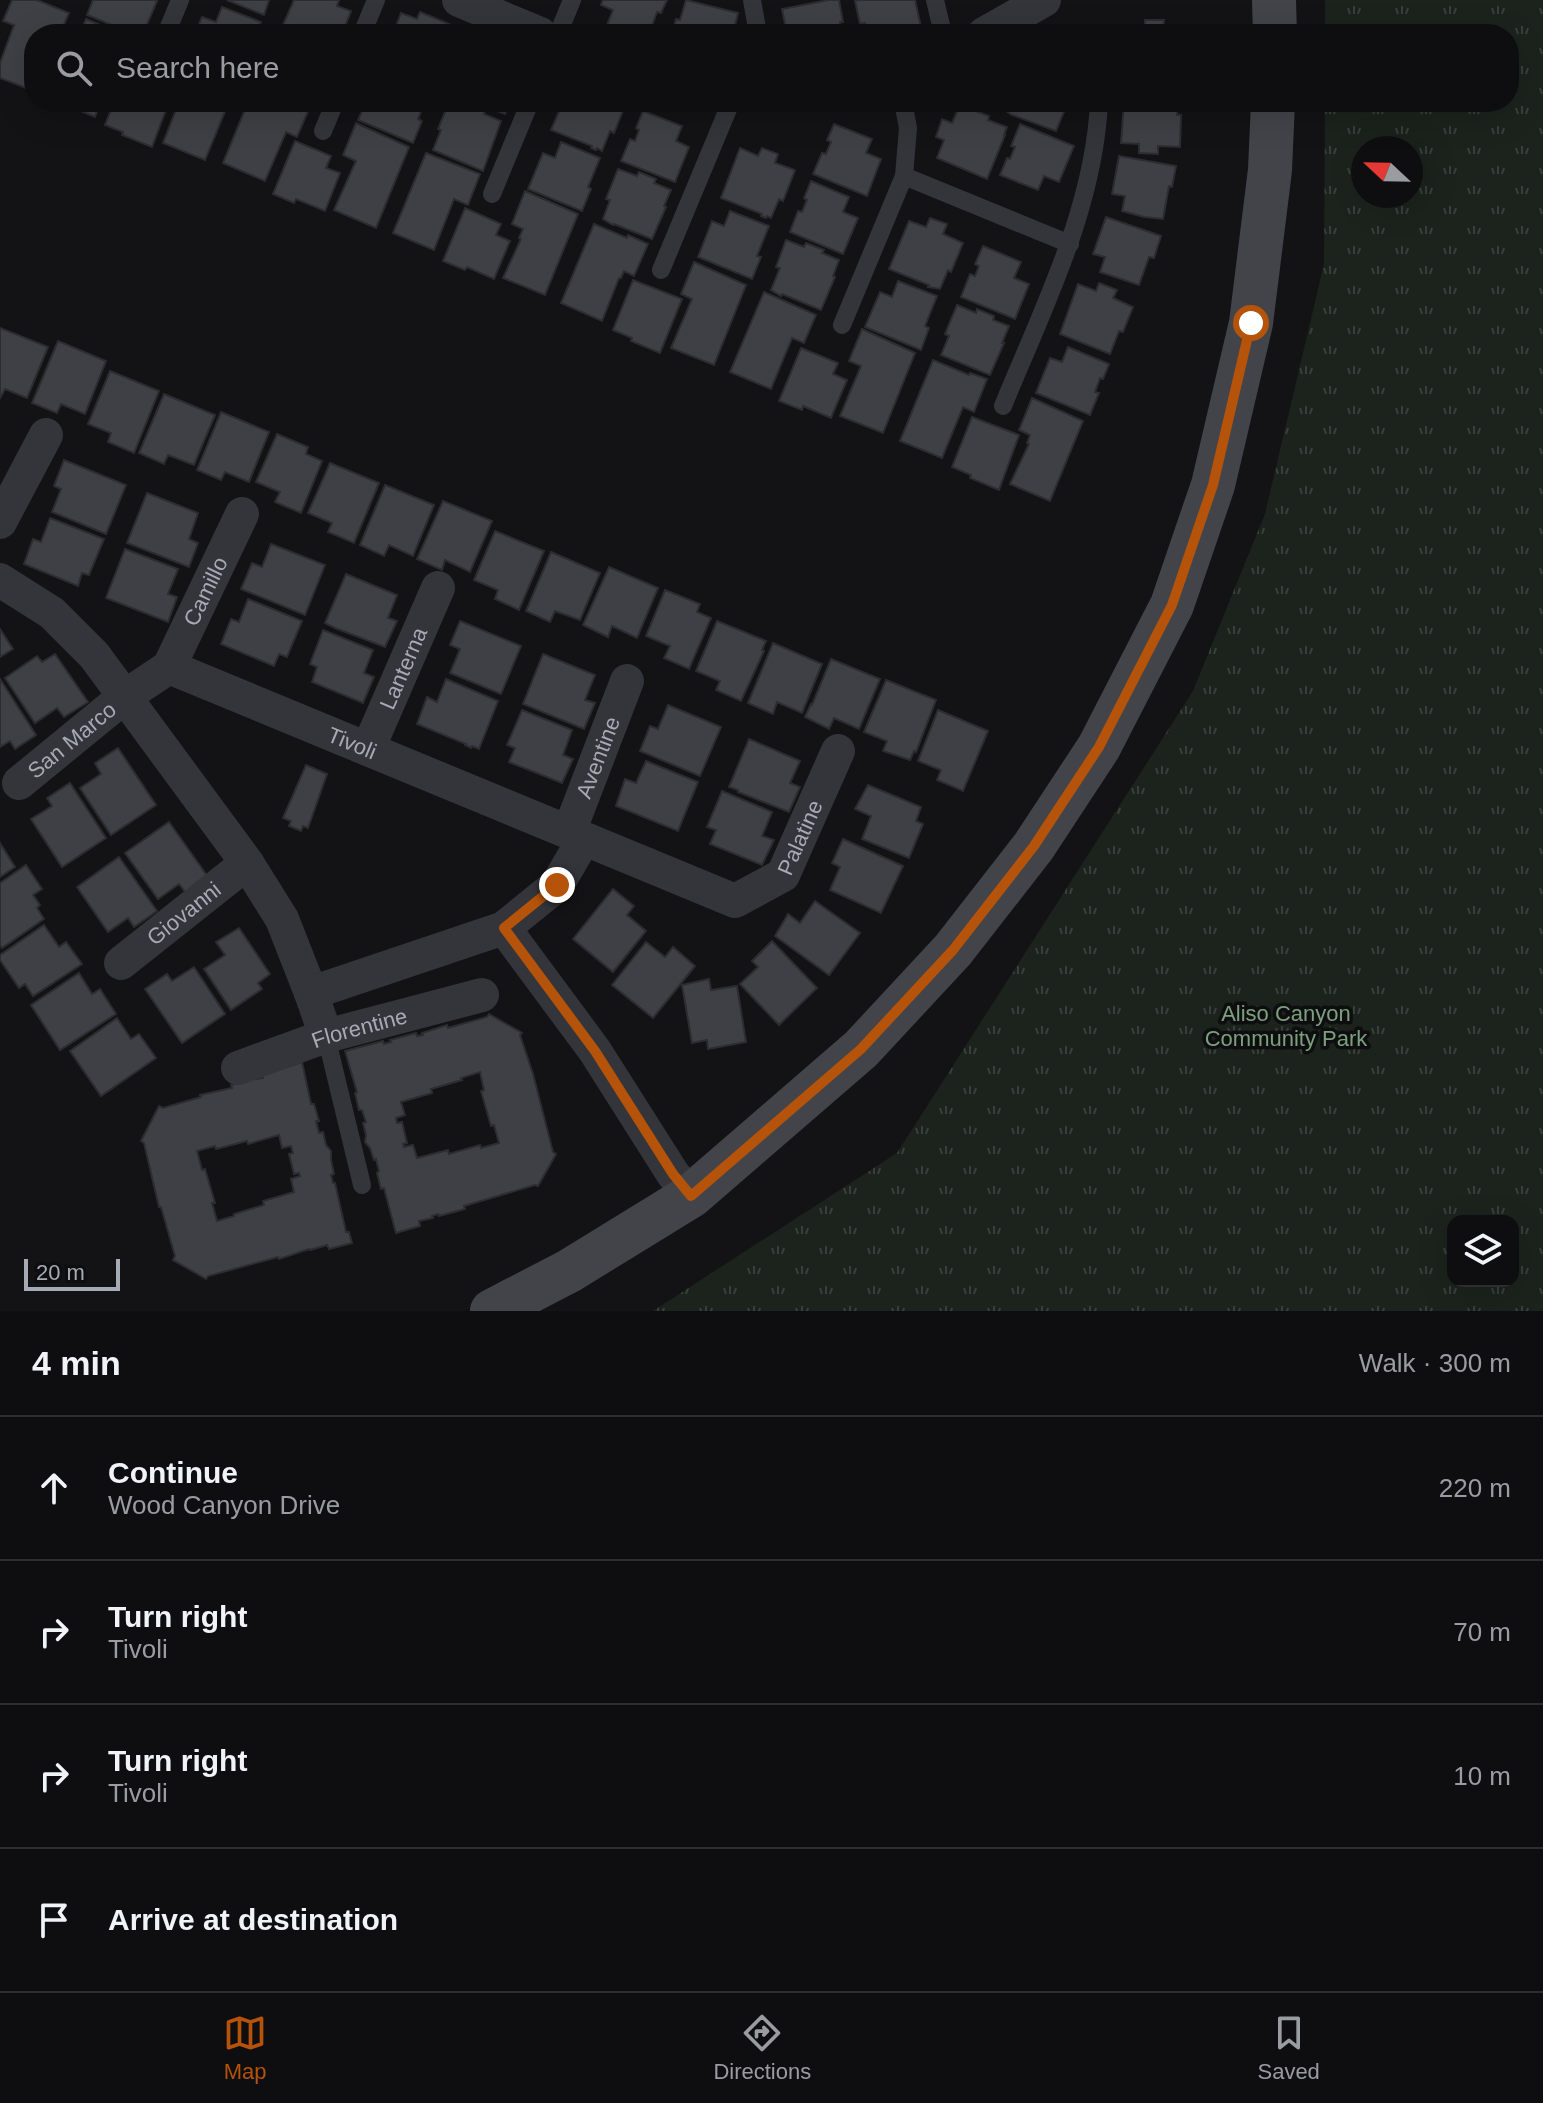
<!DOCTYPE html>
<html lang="en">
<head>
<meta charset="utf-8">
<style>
	body { margin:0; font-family:Helvetica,sans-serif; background:#171719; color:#f1f3f6 }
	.controls { position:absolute; right:24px; bottom:24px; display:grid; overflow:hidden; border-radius:16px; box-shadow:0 8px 32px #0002 }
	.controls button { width:72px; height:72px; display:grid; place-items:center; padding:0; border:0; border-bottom:2px solid #2e2e30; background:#0e0e10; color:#f1f3f6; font:40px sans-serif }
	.compass { position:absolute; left:1351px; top:136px; width:72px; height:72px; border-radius:50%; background:#0e0e10; box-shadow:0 8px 32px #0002; rotate:292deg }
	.scale { position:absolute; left:24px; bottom:20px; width:96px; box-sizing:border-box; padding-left:8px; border:4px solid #a5aab5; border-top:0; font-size:22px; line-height:28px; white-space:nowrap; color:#a5aab5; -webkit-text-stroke:6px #0e0e10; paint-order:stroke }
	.stop { position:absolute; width:24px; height:24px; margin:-18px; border:6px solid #b45309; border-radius:50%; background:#fff }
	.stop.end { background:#b45309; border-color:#fff; box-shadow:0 2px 8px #0008 }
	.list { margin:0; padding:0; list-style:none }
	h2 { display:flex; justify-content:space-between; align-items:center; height:104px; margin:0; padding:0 32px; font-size:34px }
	h2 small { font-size:26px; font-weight:400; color:#9b9c9f }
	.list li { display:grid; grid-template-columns:52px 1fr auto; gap:24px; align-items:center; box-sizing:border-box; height:144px; padding:0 32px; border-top:2px solid #2e2e30 }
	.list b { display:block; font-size:30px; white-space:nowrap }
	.list p { margin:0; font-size:26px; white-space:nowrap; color:#9b9c9f }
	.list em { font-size:26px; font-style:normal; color:#9b9c9f }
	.icon { flex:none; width:44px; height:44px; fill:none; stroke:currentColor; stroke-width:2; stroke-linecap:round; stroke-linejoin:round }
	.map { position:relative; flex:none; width:1543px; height:1311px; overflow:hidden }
	.search { position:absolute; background:#0e0e10; box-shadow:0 8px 32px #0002; left:24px; right:24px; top:24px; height:88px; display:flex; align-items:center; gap:20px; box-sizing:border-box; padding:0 28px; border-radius:32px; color:#9b9c9f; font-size:30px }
	.sheet { height:680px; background:#0e0e10 }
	nav { display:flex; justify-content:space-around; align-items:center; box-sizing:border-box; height:112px; border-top:2px solid #2e2e30; background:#0e0e10; font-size:22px; color:#9b9c9f }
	nav a { display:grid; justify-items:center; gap:4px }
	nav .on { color:#b45309 }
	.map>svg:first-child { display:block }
	.park { fill:url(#park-tufts); fill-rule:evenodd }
	.building { fill:#3f4045; stroke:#2d2d31; stroke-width:2; fill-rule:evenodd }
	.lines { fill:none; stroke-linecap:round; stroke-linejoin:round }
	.service { stroke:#34353a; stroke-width:18 }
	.minor { stroke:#34353a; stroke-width:34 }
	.secondary { stroke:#42444a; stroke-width:44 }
	.route { stroke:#b45309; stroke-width:10 }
	.labels { text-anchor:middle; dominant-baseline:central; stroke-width:7; stroke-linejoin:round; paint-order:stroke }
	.street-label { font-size:22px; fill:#a5aab5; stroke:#0e0e10 }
	.park-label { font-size:22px; fill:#7ca07d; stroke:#0e0e10 }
</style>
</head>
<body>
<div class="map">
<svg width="1543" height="1311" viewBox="0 0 1543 1311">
	<defs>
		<pattern id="park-tufts" width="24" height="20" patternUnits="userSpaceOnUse" patternTransform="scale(2)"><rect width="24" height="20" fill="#1b231c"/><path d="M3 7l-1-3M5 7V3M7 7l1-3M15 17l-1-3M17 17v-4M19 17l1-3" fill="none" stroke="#39403b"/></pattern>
	</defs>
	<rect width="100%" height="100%" fill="#131315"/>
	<!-- park -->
	<path class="park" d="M 1325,0 L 1543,0 L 1543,1311 L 653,1311 L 897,1153 L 1193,691 L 1265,514 L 1324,264 L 1325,102 L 1509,102 L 1509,34 L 1325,34 ZM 1363,148 L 1411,148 L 1411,196 L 1363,196 ZM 1453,1221 L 1513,1221 L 1513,1281 L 1453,1281 Z"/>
	<!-- building -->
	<g class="building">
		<polygon points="12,0 37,0 69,13 60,34 34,34 34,91 0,78 0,63 14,25 3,21"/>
		<polygon points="93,0 154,0 157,1 143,34 134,34 87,15"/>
		<polygon points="227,0 269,0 264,15"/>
		<polygon points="294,0 339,0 337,6 351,11 342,34 305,34 283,25"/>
		<polygon points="603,0 667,0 661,13 657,12 649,34 628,34 607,25 613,10 601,5"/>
		<polygon points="686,0 738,13 733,34 672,34 676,19 680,20"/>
		<polygon points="829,0 839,0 843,22 840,22 842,34 787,34 782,9"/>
		<polygon points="859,0 915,0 921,27 905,30 906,34 865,34 867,33 865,23 860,24 855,1"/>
		<polygon points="222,7 261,22 256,34 195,34 202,17 216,22"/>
		<polygon points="420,12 459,28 457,34 393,34 401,13 417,19"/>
		<polygon points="86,19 122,34 80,34"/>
		<polygon points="1145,20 1164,20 1163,31 1184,32 1184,34 1126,34 1126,29 1145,29"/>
		<polygon points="59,102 101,102 95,117"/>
		<polygon points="114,102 169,102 152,147 122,135 123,132 105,125"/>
		<polygon points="179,102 229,102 205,160 163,143"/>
		<polygon points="248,102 298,102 310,107 297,137 286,132 265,181 223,163"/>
		<polygon points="366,102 425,102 418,119 422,121 413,143 358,120"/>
		<polygon points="449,102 467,110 469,104 485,111 484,114 501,121 483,171 433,150 441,130 438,129"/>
		<polygon points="473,102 510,102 505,114"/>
		<polygon points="563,102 622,102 626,103 614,133 610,131 602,151 597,148 596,150 591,148 592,146 551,130"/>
		<polygon points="1010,102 1068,102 1056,131 1012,115 1006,111"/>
		<polygon points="1124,102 1178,102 1177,115 1181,115 1180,147 1158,146 1158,154 1139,153 1139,144 1121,143"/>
		<polygon points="960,105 989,116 988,120 1007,127 1004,135 1005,135 987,179 937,158 944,140 936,137 942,119 952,123"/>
		<polygon points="643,111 682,126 676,141 689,147 675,182 621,161 630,139 635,141 639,130 636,128"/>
		<polygon points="356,123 409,147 376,228 334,210 356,161 343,155"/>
		<polygon points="834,124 872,139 866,153 881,159 867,196 813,174 822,153 826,154 831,142 827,140"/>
		<polygon points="1020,124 1074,146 1059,182 1044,176 1038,190 1000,175 1007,158 1010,159 1015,147 1011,146"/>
		<polygon points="295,141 331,156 326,168 340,173 325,211 296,199 294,203 273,194"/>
		<polygon points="561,142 600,158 588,187 591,189 582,211 528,189 543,153 555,158"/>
		<polygon points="740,148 758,156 762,148 778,154 775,163 795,170 783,201 779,199 771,218 767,216 766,218 761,216 762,214 721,198"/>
		<polygon points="426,153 480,174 468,205 454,199 434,250 393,233"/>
		<polygon points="1119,156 1176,166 1172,187 1169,186 1163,219 1144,217 1122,211 1125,196 1112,194"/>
		<polygon points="618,169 637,176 639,172 656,179 654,183 671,190 664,206 666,207 652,239 614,224 613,225 603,219 610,200 606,199"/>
		<polygon points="811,181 849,197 843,212 858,218 843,254 790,232 798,211 802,212 807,200 804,198"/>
		<polygon points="525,191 578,214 545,295 503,278 521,239 519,238 523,229 512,224"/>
		<polygon points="465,208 501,224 496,235 510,241 494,279 467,267 465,270 443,261"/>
		<polygon points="730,211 769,226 757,256 761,257 752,279 698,257 712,221 724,226"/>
		<polygon points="1106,217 1161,236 1154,258 1149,257 1139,285 1100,272 1105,257 1093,254"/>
		<polygon points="930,218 947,224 943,234 963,243 951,272 948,270 940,289 928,287 929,285 889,269 909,221 926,227"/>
		<polygon points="594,224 627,238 628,235 648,244 634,276 624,271 621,278 619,278 602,321 561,303"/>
		<polygon points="786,240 804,247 806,243 824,250 822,253 839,260 833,276 835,277 821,310 782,294 781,296 771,290 780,268 776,267"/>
		<polygon points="983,246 1021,262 1014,278 1029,284 1015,319 961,297 970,274 975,276 979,266 975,264"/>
		<polygon points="694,262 746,285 714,365 671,348 692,299 681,294"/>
		<polygon points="633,280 682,299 660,353 631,341 632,338 613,330"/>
		<polygon points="898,281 937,296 925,326 929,328 921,350 865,327 880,292 892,297"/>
		<polygon points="1099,283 1117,290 1113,298 1133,307 1123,332 1119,331 1110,354 1060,334 1078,284 1096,291"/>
		<polygon points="764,292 816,315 804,343 792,338 771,389 730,372"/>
		<polygon points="957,305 976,313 977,309 994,316 993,320 1009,326 1002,343 1004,343 990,375 941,355 949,336 945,334"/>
		<polygon points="0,328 48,347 27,398 5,389 0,398"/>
		<polygon points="862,329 915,353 883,433 840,416 861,366 849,361"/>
		<polygon points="58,341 106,361 85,414 61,404 57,413 32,403"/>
		<polygon points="1068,347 1109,364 1103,379 1100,378 1095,392 1099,393 1090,415 1036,393 1050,358 1062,362"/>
		<polygon points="801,348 838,363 833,374 847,380 831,418 803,406 802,410 779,401"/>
		<polygon points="933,360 969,375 970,373 987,379 974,412 963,407 942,458 900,441"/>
		<polygon points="110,371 159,391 134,453 108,442 111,433 88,424"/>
		<polygon points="164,394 215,415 194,465 168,455 164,464 139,453"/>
		<polygon points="1032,398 1083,421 1050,501 1010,484 1029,444 1027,443 1030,435 1019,430"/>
		<polygon points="221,412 269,432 249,482 225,472 221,480 197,470"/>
		<polygon points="972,417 1019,435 999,490 970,478 971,475 952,467"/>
		<polygon points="277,434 308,447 306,454 322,461 301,513 275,502 280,492 256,482"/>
		<polygon points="64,460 126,485 106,534 52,512 61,489 54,486"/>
		<polygon points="330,463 379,483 354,543 328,532 332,523 308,513"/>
		<polygon points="385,485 434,505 413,556 389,545 384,556 360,545"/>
		<polygon points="147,493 198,513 189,539 198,543 189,567 127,543"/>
		<polygon points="443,501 492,521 470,572 445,560 442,570 417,559"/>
		<polygon points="50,518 104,539 89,575 82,573 78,586 24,564 33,539 41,542"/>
		<polygon points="495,531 544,551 519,610 495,599 498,590 474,580"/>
		<polygon points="271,544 325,565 305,615 241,589 252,563 262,567"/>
		<polygon points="125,549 178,569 168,594 177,597 168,622 106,598"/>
		<polygon points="551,552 600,573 580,620 555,611 550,622 526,611"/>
		<polygon points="609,567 658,588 637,638 612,626 608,637 583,625"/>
		<polygon points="346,574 397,595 388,618 397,621 385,647 335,628 325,623"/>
		<polygon points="665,590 700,604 697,612 711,618 689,669 664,658 670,646 646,636"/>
		<polygon points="248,599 302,621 287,657 279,654 274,666 221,644 231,619 239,622"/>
		<polygon points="460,621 521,646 501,694 450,673 460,649 450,645"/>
		<polygon points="717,621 766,641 762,650 764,651 741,701 716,690 720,681 696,671"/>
		<polygon points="0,629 13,649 0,657"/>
		<polygon points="323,630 373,650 364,673 374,677 363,703 312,682 317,667 310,664"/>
		<polygon points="773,643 822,664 802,713 777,702 773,714 748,703"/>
		<polygon points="55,654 88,702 64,717 57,708 35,723 5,678 37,656 42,662"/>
		<polygon points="543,654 595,675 585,700 595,703 584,729 523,704"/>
		<polygon points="831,659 880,679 859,729 834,718 829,729 805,717 811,704 812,705"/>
		<polygon points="0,679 36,735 15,749 10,741 0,747"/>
		<polygon points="446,679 498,701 479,749 472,746 471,748 465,745 466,744 417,724 427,697 437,702"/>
		<polygon points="886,680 936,700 916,752 914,751 910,760 883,751 887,741 864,732"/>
		<polygon points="668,705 721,727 700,776 640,751 650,726 658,729"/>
		<polygon points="522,710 572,730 563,755 573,759 562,783 509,762 515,748 507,745"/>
		<polygon points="938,710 988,731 963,791 937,780 941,770 918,761"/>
		<polygon points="749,739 800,761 790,783 800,787 789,812 738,792 738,790 729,787"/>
		<polygon points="118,748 156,805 111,835 80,788 101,774 95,763"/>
		<polygon points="646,761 698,782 678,831 616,806 625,779 636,783"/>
		<polygon points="306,765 327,774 308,828 303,826 301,831 289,826 291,821 283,818"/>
		<polygon points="70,783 106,838 62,867 31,819 52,806 47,798"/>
		<polygon points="868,785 921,807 916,821 923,824 909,858 862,839 871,816 855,809"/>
		<polygon points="722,791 772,812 762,836 774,840 762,865 710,844 716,830 707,827"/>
		<polygon points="169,822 208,877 186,893 179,884 158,899 125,853"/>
		<polygon points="843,839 903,866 881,913 830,890 840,867 832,863"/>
		<polygon points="0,843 15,867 0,877"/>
		<polygon points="119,857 157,911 134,927 128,918 108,932 77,887"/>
		<polygon points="26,865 42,889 33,895 40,905 37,908 44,919 2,948 0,945 0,883"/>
		<polygon points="613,889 634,906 627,915 646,931 613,972 573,939"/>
		<polygon points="815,901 860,933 829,975 775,936 788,914 800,923"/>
		<polygon points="44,925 59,947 66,942 82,964 33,996 25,984 19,988 0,960 0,955"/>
		<polygon points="239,928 270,974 258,983 262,989 231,1010 204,969 225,955 216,942"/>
		<polygon points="772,941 817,988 779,1025 740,984 758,967 752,961"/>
		<polygon points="646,942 665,957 673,947 695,966 653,1018 612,985"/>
		<polygon points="194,967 225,1014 182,1043 145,989 167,974 172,981"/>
		<polygon points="79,973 92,994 100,989 116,1014 60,1050 31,1005"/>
		<polygon points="709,979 711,990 737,986 746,1042 708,1049 707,1040 692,1043 682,985"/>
		<path d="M 489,1014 L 522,1033 L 520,1035 L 533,1074 L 553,1152 L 556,1154 L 538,1186 L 535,1185 L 464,1206 L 465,1209 L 439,1216 L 438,1214 L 432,1216 L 433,1218 L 419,1221 L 420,1226 L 396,1233 L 384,1188 L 381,1189 L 377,1173 L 379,1171 L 376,1159 L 374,1160 L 370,1148 L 365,1142 L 366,1135 L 363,1123 L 366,1122 L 362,1110 L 359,1110 L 355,1093 L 357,1092 L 345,1051 L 383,1041 L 384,1044 L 391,1042 L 390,1040 L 416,1033 L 417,1036 L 423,1035 L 422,1033 L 447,1025 L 448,1028 L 487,1017 ZM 480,1072 L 484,1090 L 481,1091 L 491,1126 L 494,1125 L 499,1143 L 481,1148 L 480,1145 L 449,1154 L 448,1150 L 417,1158 L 413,1145 L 404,1147 L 403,1144 L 407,1143 L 402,1122 L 397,1123 L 396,1118 L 405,1115 L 401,1102 L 432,1093 L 431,1089 L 462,1080 L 461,1078 Z"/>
		<polygon points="117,1018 131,1039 139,1034 156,1058 101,1096 70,1051"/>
		<path d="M 302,1062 L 311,1104 L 314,1104 L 319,1121 L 316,1121 L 319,1133 L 323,1132 L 326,1145 L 331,1151 L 331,1160 L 334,1174 L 331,1175 L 333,1183 L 335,1183 L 346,1232 L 349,1232 L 352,1243 L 329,1249 L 327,1245 L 310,1250 L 309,1249 L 279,1259 L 278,1257 L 271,1259 L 208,1276 L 206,1279 L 173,1260 L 175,1256 L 161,1207 L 159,1207 L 144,1143 L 141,1141 L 159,1106 L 163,1108 L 201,1097 L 200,1095 L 232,1088 L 231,1085 L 256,1078 L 257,1079 L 263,1078 L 262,1075 ZM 279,1135 L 282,1148 L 291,1146 L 293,1153 L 289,1154 L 294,1174 L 299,1173 L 300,1176 L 291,1179 L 294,1192 L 263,1201 L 264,1205 L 234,1214 L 234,1216 L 217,1221 L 212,1203 L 215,1203 L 205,1169 L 202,1170 L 197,1151 L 215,1146 L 216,1149 L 247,1141 L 248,1144 Z"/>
	</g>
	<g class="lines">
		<!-- service -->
		<g class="service">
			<polyline points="752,0 758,34"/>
			<polyline points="935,0 943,34"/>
			<polyline points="166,34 180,0"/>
			<polyline points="362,34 376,0"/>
			<polyline points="558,34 572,0"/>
			<polyline points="323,131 335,102"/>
			<polyline points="904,176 1070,244"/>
			<polyline points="492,194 530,102"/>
			<polyline points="661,270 731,102"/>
			<polyline points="842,325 904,176 908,128 903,102"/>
			<path d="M 1003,406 C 1043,308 1094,209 1099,102"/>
			<polyline points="326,1036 362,1185"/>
		</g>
		<!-- minor -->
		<g class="minor">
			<polyline points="459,0 540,34"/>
			<polyline points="984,34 1044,0"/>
			<polyline points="0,522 46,435"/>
			<polyline points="0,580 52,613 94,655 247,863 282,919 311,993 326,1036"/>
			<path id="s1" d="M 169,667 L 242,514"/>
			<path id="s2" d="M 368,749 L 438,588"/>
			<path id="s3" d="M 19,783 L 124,697 L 169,667 L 735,901 L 783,875 L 838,751"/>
			<path id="s4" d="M 569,832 L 627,681"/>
			<polyline points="504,928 557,885 584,839"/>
			<path id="s5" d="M 121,963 L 247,863"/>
			<polyline points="311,993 504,928 595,1051 673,1174 691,1196"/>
			<path id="s6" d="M 238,1068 L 326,1036 L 482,995"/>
		</g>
		<!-- secondary -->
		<g class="secondary">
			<polyline points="1274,0 1275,34"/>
			<polyline points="492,1311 569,1271 691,1196 861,1049 953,950 1034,846 1099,747 1172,605 1213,485 1251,323 1270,170 1273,102"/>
		</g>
	</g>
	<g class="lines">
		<!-- route -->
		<polyline class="route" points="557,885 504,928 595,1051 673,1174 691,1196 861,1049 953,950 1034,846 1099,747 1172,605 1213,485 1251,323"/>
	</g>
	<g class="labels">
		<!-- street labels -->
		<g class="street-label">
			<text stroke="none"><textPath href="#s1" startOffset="84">Camillo</textPath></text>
			<text stroke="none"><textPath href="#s2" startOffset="88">Lanterna</textPath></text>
			<text stroke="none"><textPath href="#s3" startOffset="68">San Marco</textPath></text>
			<text stroke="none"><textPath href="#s3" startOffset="388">Tivoli</textPath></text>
			<text stroke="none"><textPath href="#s4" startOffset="80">Aventine</textPath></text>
			<text stroke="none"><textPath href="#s3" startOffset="898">Palatine</textPath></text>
			<text stroke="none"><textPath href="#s5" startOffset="80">Giovanni</textPath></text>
			<text stroke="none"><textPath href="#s6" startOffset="128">Florentine</textPath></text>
		</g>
		<!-- park labels -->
		<g class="park-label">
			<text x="1286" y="1013">Aliso Canyon<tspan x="1286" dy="25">Community Park</tspan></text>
		</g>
	</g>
</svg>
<div class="controls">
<button><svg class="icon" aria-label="layers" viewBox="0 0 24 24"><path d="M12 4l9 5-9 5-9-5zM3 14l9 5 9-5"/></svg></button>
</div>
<svg class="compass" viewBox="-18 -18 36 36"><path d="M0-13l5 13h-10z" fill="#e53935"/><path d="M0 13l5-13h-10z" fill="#9b9c9f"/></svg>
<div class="scale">20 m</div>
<div class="stop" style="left:1251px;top:323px"></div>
<div class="stop end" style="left:557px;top:885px"></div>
<div class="search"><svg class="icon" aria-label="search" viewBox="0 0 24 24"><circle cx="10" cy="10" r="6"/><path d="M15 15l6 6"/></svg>Search here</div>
</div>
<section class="sheet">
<h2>4 min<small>Walk · 300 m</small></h2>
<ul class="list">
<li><svg class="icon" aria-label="ahead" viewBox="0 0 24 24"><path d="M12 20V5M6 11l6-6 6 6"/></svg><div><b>Continue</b><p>Wood Canyon Drive</p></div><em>220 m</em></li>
<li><svg class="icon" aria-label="right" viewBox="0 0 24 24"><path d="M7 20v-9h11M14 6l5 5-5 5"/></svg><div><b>Turn right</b><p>Tivoli</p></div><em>70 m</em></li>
<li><svg class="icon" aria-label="right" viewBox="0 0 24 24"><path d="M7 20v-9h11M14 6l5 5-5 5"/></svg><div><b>Turn right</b><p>Tivoli</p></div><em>10 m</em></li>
<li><svg class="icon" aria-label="arrive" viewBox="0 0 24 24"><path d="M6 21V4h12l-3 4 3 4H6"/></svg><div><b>Arrive at destination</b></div></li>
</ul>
</section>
<nav>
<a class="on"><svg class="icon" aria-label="map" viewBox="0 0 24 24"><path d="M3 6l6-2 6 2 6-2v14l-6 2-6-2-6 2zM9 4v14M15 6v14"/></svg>Map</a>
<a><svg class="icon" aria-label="directions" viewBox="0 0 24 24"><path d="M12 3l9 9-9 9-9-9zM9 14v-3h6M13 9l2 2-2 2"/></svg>Directions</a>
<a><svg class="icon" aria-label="saved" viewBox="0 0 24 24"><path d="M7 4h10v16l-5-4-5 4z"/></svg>Saved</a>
</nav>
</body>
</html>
